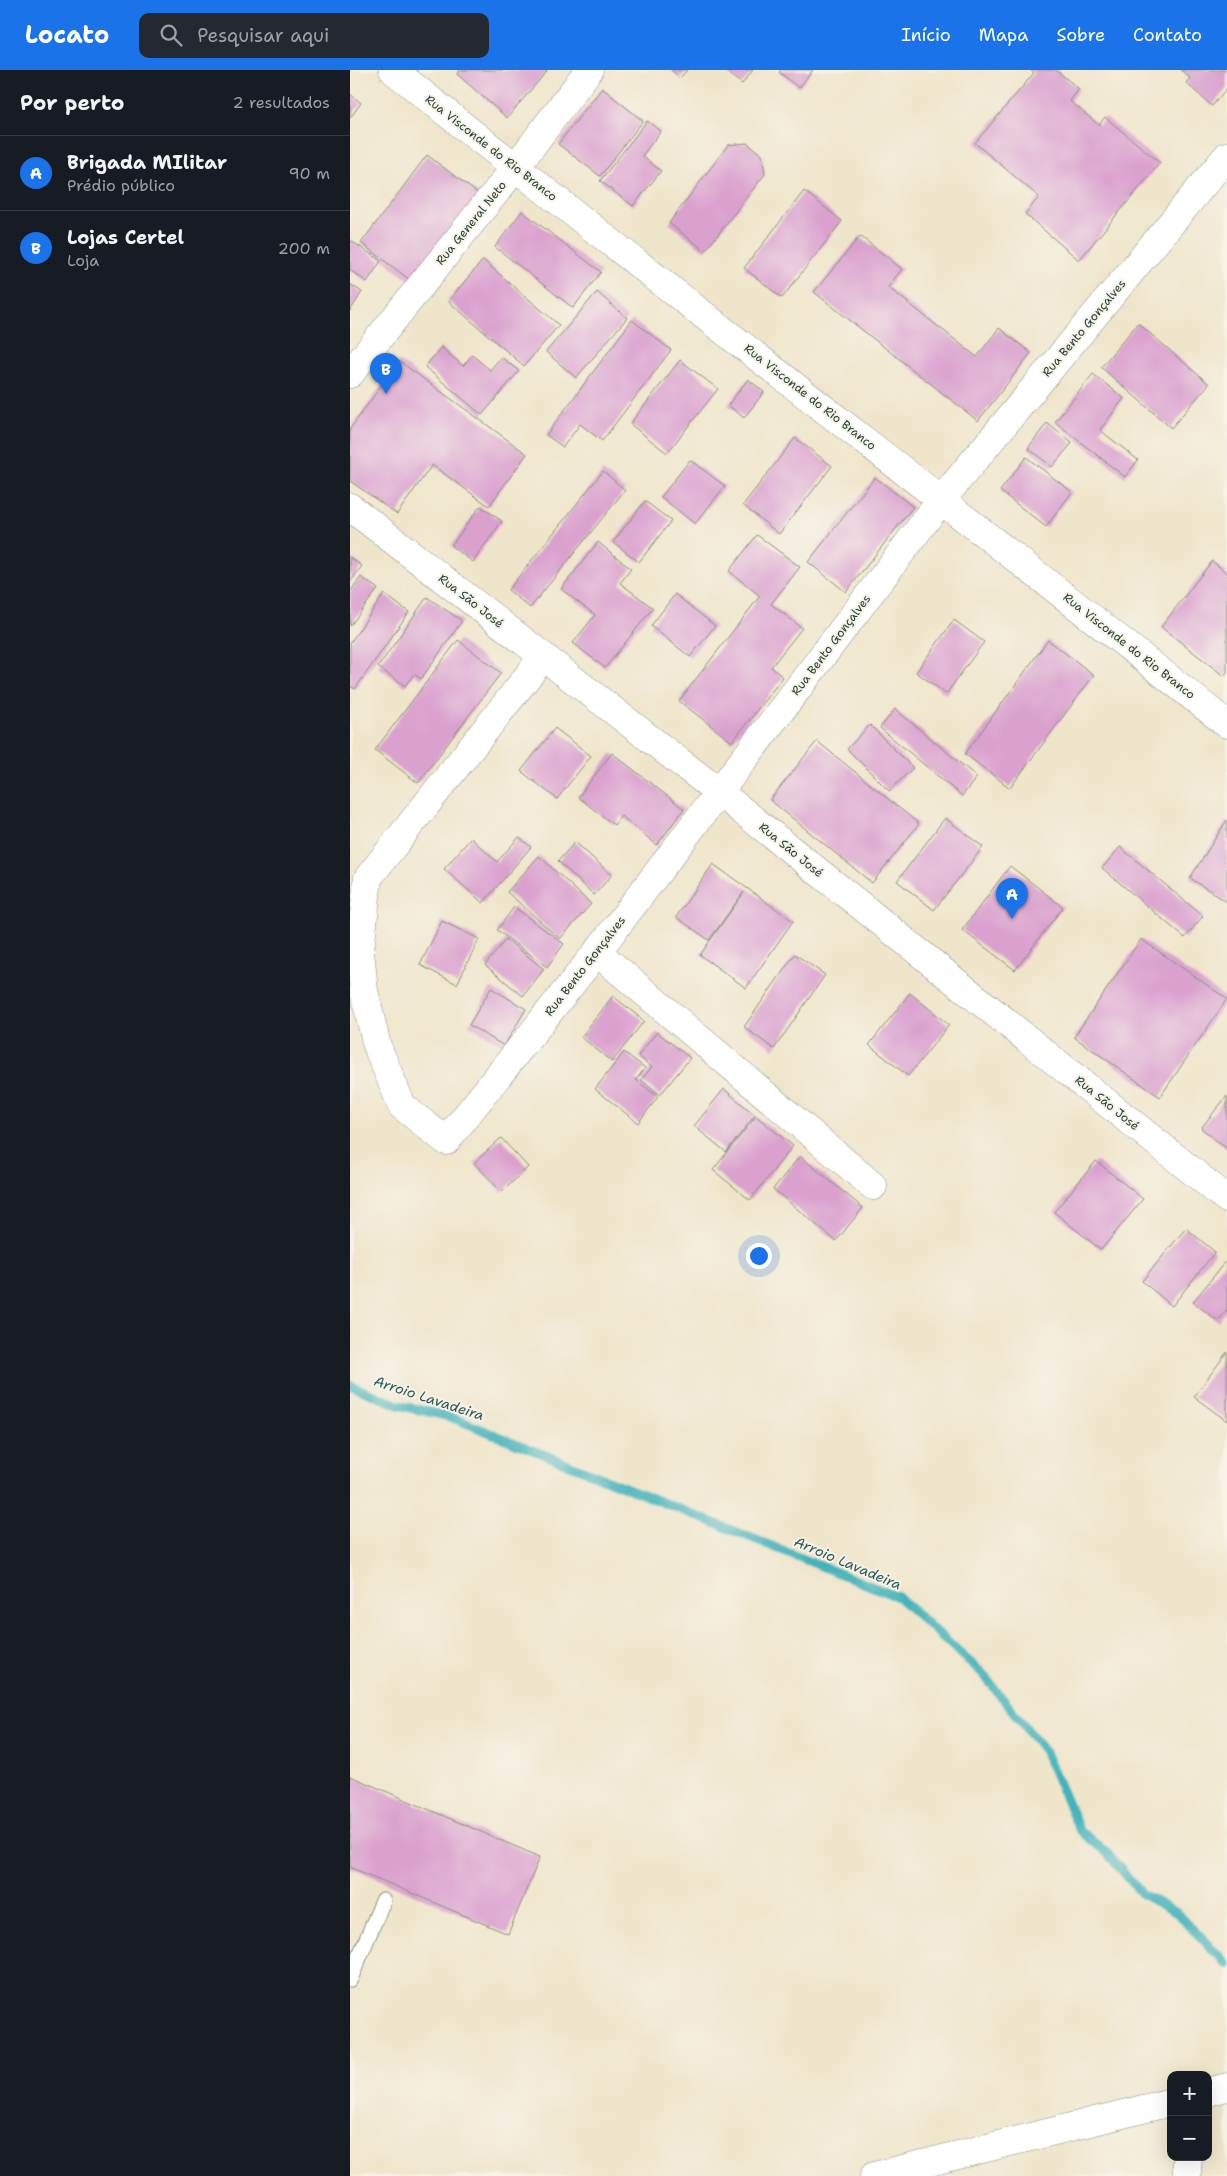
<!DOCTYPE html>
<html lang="pt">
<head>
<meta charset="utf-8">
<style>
	body { margin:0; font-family:"Shantell Sans",sans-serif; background:#242831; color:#f1f3f6 }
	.controls { position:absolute; right:15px; bottom:15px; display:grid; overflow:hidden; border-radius:10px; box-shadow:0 5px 20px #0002 }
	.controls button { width:45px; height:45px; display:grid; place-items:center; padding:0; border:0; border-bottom:1px solid #363941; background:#171b24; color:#f1f3f6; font:25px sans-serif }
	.you { position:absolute; left:408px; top:1185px; width:18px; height:18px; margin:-12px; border:4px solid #fff; border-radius:50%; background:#1a73e8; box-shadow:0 0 0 8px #1a73e833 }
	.badge { display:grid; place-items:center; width:32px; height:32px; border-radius:50%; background:#1a73e8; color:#fff; font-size:16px; font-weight:700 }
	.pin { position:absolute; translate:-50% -41px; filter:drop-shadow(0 1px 2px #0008) }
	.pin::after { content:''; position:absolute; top:26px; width:18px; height:15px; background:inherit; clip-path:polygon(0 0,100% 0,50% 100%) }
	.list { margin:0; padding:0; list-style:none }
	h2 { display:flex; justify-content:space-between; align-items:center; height:65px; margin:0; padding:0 20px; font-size:21px }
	h2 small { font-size:16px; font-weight:400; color:#9ea1a6 }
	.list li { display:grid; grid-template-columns:32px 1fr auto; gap:15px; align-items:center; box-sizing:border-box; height:75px; padding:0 20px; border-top:1px solid #363941 }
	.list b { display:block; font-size:19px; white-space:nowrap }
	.list p { margin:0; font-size:16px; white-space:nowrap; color:#9ea1a6 }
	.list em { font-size:16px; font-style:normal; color:#9ea1a6 }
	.icon { flex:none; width:28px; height:28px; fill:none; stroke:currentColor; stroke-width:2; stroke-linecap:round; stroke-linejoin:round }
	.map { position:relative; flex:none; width:877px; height:2106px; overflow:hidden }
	header { display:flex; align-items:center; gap:30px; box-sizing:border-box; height:70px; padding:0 25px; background:#1a73e8; color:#fff }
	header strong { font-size:24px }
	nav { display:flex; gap:28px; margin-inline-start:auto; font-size:18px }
	.search { width:350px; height:45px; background:#242831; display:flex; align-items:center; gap:12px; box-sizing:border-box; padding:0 18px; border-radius:10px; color:#9ea1a6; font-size:19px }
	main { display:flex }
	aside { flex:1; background:#171b24 }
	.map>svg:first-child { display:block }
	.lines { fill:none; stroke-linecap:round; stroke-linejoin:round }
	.stream { stroke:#43b3bb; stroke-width:9 }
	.building { fill:#daa1cf }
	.lane-casing { stroke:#87917f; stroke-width:17 }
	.street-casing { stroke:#87917f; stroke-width:29 }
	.secondary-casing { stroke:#87917f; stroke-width:29 }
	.lane { stroke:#fff; stroke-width:15 }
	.street { stroke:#fff; stroke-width:28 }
	.secondary { stroke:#fff; stroke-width:28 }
	.labels { text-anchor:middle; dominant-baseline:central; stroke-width:4; stroke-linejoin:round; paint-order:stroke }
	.street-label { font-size:12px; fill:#1f3d34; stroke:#f7f3e8 }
	.water-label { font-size:14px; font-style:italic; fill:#285a56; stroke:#f7f3e8 }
</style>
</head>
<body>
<header>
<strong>Locato</strong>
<div class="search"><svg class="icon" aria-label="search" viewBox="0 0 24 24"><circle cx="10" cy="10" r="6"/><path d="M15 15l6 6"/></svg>Pesquisar aqui</div>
<nav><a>Início</a><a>Mapa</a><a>Sobre</a><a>Contato</a></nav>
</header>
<main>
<aside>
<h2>Por perto<small>2 resultados</small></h2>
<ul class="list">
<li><span class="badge">A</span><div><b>Brigada MIlitar</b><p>Prédio público</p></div><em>90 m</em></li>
<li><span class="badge">B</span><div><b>Lojas Certel</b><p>Loja</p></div><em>200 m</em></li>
</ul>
</aside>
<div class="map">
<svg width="877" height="2106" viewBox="0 0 877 2106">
	<rect width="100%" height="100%" fill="#f7f3e8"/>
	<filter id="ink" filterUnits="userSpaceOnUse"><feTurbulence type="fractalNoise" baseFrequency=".02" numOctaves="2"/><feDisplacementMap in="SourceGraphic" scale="10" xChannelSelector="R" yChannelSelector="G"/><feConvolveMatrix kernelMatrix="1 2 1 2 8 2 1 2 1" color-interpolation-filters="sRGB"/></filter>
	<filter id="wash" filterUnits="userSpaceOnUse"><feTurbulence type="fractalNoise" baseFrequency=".0096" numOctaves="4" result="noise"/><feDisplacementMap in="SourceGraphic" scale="20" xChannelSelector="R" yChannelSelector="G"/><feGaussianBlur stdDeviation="1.12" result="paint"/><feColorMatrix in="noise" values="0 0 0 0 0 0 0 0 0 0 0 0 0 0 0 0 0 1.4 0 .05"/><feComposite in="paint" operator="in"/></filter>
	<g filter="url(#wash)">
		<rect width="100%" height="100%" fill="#efe5ca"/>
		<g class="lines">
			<!-- stream -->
			<polyline class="stream" points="0,1315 48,1335 101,1347 548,1527 632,1603 694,1680 730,1761 756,1782 792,1824 827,1843 877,1894"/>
		</g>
		<g id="blocks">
			<!-- building -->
			<g class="building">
				<polygon points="110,0 196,0 197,1 157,48 107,4"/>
				<polygon points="321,0 337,0 330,8"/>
				<polygon points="374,0 403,0 392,14"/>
				<polygon points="431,0 463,0 449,18 429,2"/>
				<polygon points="680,0 706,0 729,19 720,31 749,55 755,47 810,93 729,190 675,144 689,127 625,73 684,3"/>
				<polygon points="831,0 877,0 877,18 862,36 836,13 840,8"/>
				<polygon points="252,18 293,51 250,106 208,74"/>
				<polygon points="0,24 11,33 0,48"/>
				<polygon points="297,51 311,61 292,86 311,101 283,136 250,111"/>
				<polygon points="397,73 412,85 415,104 355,181 319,153 378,75"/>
				<polygon points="77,85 130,125 64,213 11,173"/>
				<polygon points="454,121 492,151 432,228 394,198"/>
				<polygon points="172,141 251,202 223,238 145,177"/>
				<polygon points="510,166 552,199 538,217 627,287 649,258 681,283 628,351 464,222"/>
				<polygon points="0,170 31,191 17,212 0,200"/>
				<polygon points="133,190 209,255 174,296 98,231"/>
				<polygon points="0,214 12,222 0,241"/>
				<polygon points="247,222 277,248 226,308 196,282"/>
				<polygon points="282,250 321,280 252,371 230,354 213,377 196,365"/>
				<polygon points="788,253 859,314 821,358 751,297"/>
				<polygon points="91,277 113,296 122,285 140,300 151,287 169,301 132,345 75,297"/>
				<polygon points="330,290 368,319 317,383 280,354"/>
				<polygon points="49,291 177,384 139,436 82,395 47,444 0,411 0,359"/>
				<polygon points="743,304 774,328 750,360 788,390 775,407 705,352"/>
				<polygon points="398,309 414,322 394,348 378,335"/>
				<polygon points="697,353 722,373 702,397 678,378"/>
				<polygon points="445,368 482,396 429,464 393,435"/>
				<polygon points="676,387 722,422 696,457 650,421"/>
				<polygon points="340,390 375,416 345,454 311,427"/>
				<polygon points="253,401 275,420 180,538 158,520"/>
				<polygon points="525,407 563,437 496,522 458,492"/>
				<polygon points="295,431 321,451 289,492 263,472"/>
				<polygon points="130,436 152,451 123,492 101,476"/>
				<polygon points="407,465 450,497 421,534 452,558 421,597 433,607 382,672 329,631 410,526 379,501"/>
				<polygon points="248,472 281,499 270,513 303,538 255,598 223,573 245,545 211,519"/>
				<polygon points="0,487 12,496 0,512"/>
				<polygon points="862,491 877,503 877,602 874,606 811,557"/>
				<polygon points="11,507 28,519 0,556 0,522"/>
				<polygon points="34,524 59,542 5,619 0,616 0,573"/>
				<polygon points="325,524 365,556 340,587 301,556"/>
				<polygon points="77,527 112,551 71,609 64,604 55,616 28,597"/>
				<polygon points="604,550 634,572 596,624 566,602"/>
				<polygon points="108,570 151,603 68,713 25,680"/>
				<polygon points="698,570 744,605 660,718 615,684"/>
				<polygon points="545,639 627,707 612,726 530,658"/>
				<polygon points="520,655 563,698 539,721 497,679"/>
				<polygon points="205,658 241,686 207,729 171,701"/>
				<polygon points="467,671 569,754 522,813 420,730"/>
				<polygon points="262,683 334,739 307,775 271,746 264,755 228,727"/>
				<polygon points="595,748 633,777 584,840 547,811"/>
				<polygon points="877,750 877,832 840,808"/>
				<polygon points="169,767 181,777 133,833 94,799 121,768 147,792"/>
				<polygon points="225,772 262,805 244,825 208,791"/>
				<polygon points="770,777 853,846 835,868 752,798"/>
				<polygon points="189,786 241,834 210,869 157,822"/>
				<polygon points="363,794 443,851 396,918 350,885 394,822 359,870 326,847"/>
				<polygon points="660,796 713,837 665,900 612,860"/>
				<polygon points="164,837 214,874 197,897 147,860"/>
				<polygon points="92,851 129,869 107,914 70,895"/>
				<polygon points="156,869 194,899 173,926 135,895"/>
				<polygon points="791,869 877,929 810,1027 724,967"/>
				<polygon points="445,884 475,905 424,979 394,957"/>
				<polygon points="141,918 176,939 154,976 119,955"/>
				<polygon points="560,923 599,955 558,1006 519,975"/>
				<polygon points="263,926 294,951 262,992 231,967"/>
				<polygon points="307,962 340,988 310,1025 291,1010 302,997 288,986"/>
				<polygon points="274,982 295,998 286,1010 308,1027 288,1053 245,1019"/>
				<polygon points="374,1019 405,1045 376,1082 344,1056"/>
				<polygon points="877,1026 877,1079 851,1058"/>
				<polygon points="406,1046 443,1076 400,1130 363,1100"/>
				<polygon points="151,1068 178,1097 152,1122 124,1093"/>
				<polygon points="450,1086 513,1138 486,1171 423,1119"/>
				<polygon points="746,1091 793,1129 751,1180 704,1142"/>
				<polygon points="836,1158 865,1182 822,1236 792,1211"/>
				<polygon points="875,1192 877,1194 877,1240 868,1251 843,1232"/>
				<polygon points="877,1282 877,1351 844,1327"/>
				<polygon points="0,1706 190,1787 158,1864 0,1797"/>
			</g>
		</g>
	</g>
	<g filter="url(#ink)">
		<use href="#blocks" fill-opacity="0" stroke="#87917f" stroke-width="1"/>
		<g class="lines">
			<defs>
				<polyline id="lane" points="0,1909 33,1831"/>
				<g id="street">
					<path d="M 43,0 C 319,221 600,435 877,654"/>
					<polyline points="193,587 18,808 10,881 14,921 27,976 52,1036 96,1071 247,882 592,429 877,86"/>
					<polyline points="247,882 523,1116"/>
				</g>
				<g id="secondary">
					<polyline points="0,304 165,98 239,0"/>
					<polyline points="0,437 370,723 877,1129"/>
					<polyline points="858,2022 877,2017"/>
					<polyline points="524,2106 821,2032"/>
					<polyline points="837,2106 837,2087"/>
				</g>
			</defs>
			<!-- lane casing -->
			<use href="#lane" class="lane-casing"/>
			<!-- street casing -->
			<use href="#street" class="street-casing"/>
			<!-- secondary casing -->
			<use href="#secondary" class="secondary-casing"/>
			<!-- lane -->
			<use href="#lane" class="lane"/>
			<!-- street -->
			<use href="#street" class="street"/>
			<!-- secondary -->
			<use href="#secondary" class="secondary"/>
		</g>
	</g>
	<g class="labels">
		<!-- street labels -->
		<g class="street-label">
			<text transform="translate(141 78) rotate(38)">Rua Visconde do Rio Branco</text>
			<text transform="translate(121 153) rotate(-51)">Rua General Neto</text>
			<text transform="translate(734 258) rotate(-50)">Rua Bento Gonçalves</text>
			<text transform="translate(460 327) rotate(38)">Rua Visconde do Rio Branco</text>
			<text transform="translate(121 531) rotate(38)">Rua São José</text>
			<text transform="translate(481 575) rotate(-53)">Rua Bento Gonçalves</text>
			<text transform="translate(779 576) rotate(38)">Rua Visconde do Rio Branco</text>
			<text transform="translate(441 780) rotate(39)">Rua São José</text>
			<text transform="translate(235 896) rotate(-52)">Rua Bento Gonçalves</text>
			<text transform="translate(757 1033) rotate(39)">Rua São José</text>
		</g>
		<!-- water labels -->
		<g class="water-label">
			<text transform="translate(79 1328) rotate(18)">Arroio Lavadeira</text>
			<text transform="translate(498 1493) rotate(23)">Arroio Lavadeira</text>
		</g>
	</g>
</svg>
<div class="controls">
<button>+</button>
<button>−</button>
</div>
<div class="you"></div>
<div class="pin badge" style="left:662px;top:849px">A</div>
<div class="pin badge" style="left:36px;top:324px">B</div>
</div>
</main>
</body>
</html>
